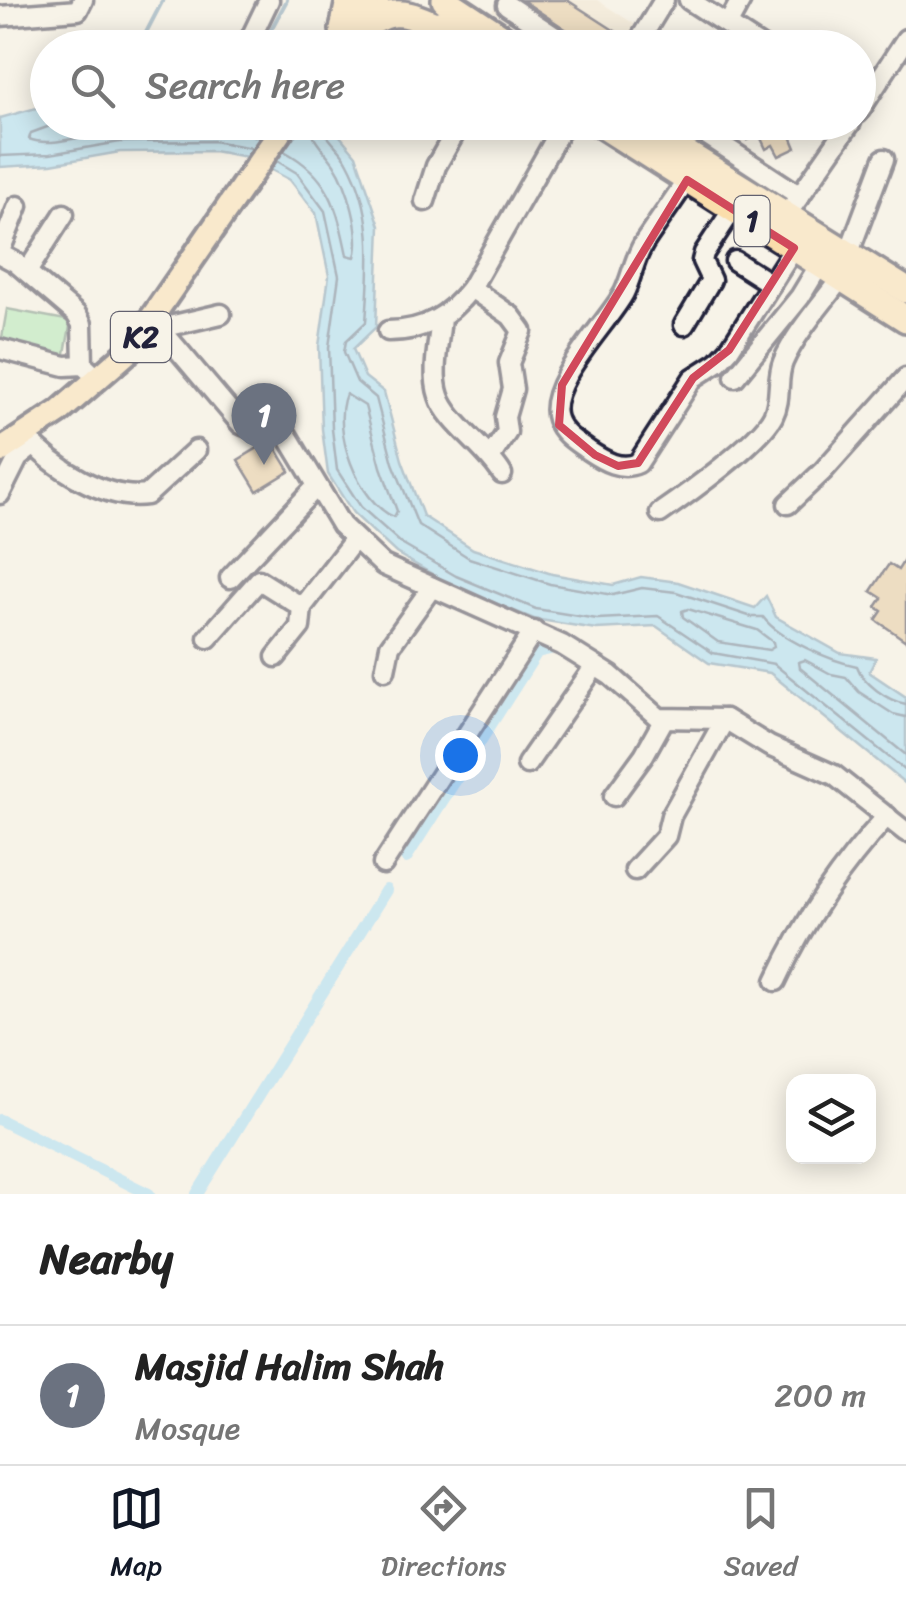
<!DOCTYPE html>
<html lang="en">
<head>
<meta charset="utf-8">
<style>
	body { margin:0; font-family:Sriracha,sans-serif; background:#f6f6f6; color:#222 }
	.controls { position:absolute; right:30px; bottom:30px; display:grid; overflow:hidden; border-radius:20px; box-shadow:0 5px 25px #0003 }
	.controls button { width:90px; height:90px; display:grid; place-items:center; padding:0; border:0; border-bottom:2px solid #e0e0e0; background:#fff; color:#222; font:50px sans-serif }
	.you { position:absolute; left:460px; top:755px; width:35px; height:35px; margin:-25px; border:8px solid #fff; border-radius:50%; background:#1a73e8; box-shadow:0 0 0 15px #1a73e833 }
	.badge { display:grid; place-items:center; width:65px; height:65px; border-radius:50%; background:#111827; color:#fff; font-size:32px; font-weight:700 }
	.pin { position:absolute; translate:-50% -82px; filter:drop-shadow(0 2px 5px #0008) }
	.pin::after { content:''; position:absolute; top:52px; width:35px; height:30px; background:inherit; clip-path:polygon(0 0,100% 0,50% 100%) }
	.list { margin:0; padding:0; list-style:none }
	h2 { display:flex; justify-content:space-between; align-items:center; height:130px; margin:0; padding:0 40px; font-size:42px }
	h2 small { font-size:32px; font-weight:400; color:#767676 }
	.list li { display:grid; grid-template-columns:65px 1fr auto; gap:30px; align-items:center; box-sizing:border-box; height:140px; padding:0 40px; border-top:2px solid #e0e0e0 }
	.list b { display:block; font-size:38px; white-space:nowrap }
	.list p { margin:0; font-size:32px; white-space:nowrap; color:#767676 }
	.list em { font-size:32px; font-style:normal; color:#767676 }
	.icon { flex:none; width:55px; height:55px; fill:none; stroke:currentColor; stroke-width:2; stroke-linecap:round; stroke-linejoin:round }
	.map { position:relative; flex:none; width:906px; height:1194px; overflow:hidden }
	.search { position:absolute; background:#fff; box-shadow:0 5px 25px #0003; left:30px; right:30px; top:30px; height:110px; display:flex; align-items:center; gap:25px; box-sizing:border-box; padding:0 35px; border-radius:55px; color:#767676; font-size:38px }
	.sheet { height:270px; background:#fff }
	nav { display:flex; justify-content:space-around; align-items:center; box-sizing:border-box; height:140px; border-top:2px solid #e0e0e0; background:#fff; font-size:28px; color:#767676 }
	nav a { display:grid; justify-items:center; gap:5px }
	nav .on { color:#111827 }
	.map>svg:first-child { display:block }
	.built { fill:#f0e5cf }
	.green { fill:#a5e7b0; stroke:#648476; stroke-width:2.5 }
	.water { fill:#97d9f9; stroke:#6890ad; stroke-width:2.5 }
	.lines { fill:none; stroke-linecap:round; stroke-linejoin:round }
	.shore { stroke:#516b87; stroke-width:2.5 }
	.stream { stroke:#6890ad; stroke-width:4 }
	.canal { stroke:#97d9f9; stroke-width:12 }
	.building { fill:#e1c395; stroke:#22223b; stroke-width:2.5 }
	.minor-casing { stroke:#22223b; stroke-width:25 }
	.major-casing { stroke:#22223b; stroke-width:30 }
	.highway-casing { stroke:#22223b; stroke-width:32 }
	.minor { stroke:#f7f3e8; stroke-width:18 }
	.major { stroke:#faddab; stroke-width:22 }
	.highway { stroke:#faddab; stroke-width:25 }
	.marked { fill:none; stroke:#d1495b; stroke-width:8; stroke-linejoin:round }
	.labels { text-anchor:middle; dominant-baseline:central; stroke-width:10; stroke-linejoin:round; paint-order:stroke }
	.shield { fill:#f7f3e8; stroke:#62616f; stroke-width:2.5 }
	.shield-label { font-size:30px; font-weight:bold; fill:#22223b }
</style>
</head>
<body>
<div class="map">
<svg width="906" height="1194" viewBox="0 0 906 1194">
	<rect width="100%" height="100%" fill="#f7f3e8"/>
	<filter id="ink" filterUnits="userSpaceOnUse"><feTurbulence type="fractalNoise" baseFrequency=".01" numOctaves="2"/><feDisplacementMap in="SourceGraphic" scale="20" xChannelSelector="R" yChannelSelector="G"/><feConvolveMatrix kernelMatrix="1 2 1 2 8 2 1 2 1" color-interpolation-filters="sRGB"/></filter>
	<g filter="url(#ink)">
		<!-- built -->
		<polygon class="built" points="499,0 597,0 670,47 549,47 492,11"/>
		<!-- green -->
		<polygon class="green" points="7,309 71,321 63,364 0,349"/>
		<!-- water -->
		<polygon class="water" points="47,105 48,122 329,123 356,155 380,226 376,327 353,349 365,377 384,392 402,460 423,516 473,549 552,574 613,585 641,577 678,582 755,608 766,596 776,617 840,653 876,658 869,672 906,697 906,784 770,673 709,663 656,626 596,629 534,619 451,585 396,553 353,513 328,474 322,429 319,346 329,276 316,213 290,180 247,157 213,151 120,152 51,164 0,167 0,118"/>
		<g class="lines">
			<!-- shore -->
			<g class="shore">
				<path d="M 61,122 L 31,133 L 29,139 C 51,148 89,134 113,131 C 149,126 226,124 260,138"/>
				<path d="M 322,122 C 324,139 340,147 347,161 C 376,214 370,264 366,322 L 346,341 L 344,352 L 357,382 L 376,398 L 393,463 L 418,525 L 469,558 L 550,584 L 613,595 L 642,588 L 676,592 L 752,617 L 763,617 C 779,639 831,661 857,666 C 863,683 887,701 906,704"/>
				<path d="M 284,151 C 330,176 337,207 347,255 L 355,257 C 362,234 348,185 334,164 C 324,149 311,141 310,122"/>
				<polyline points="0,156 50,154 120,142 213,141 252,148"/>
				<polyline points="277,161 297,173 325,211 339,276 329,347 332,429 337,470 361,507 403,545 456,576 536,609 597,619 658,616 713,653 774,664 906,771"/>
				<path d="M 346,394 L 365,406 L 381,467 L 397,511 L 394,517 C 358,502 331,429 346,394 Z"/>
				<polygon points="688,609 757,630 773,642 774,647 769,650 718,642 683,617 682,611"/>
				<polyline points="906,717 893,714 859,692 846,677 831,674 805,660 799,662 800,668 906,755"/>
			</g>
			<!-- stream -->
			<g class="stream">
				<polyline points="138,48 163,0"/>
				<polyline points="261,48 287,0"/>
			</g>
			<!-- canal -->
			<g class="canal">
				<polyline points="406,858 537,652 550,649 553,645"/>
				<polyline points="0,1120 149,1194"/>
				<polyline points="197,1194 386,890"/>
			</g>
		</g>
		<!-- building -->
		<g class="building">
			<polygon points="522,0 567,0 626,38 623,48 584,48 579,38"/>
			<polygon points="745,122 818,122 791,136 796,148 779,156 773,145 766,149 759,134 747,140 740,125"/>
			<polygon points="271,440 290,471 257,491 238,460"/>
			<polygon points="906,557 906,641 876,620 882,611 876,607 882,598 871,591 889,564 898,570"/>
		</g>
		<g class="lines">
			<defs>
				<g id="minor">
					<polyline points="689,0 763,48"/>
					<polyline points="507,5 572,48"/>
					<polyline points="0,16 78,10 83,0"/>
					<polyline points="728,24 741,0"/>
					<polyline points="246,48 269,0"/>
					<polyline points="635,48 664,0"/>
					<polyline points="858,113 906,39"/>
					<polyline points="687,122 800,196"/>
					<path d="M 687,180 C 673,201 658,222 644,243 C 634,259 632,277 624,293 C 608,323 545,384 557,419 C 562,434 577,442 589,451 C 604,461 621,471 638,463 L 693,378 L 718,362 L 729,350 L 794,248"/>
					<polyline points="425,201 436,166 461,122"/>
					<polyline points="794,204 851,122"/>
					<polyline points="0,251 18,206"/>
					<polyline points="0,254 15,262 76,314 82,324 83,365 99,380"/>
					<polyline points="848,255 884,159"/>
					<polyline points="735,261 771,284"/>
					<polyline points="27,272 64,214"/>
					<polyline points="471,288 511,316 522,331 509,363 513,389 505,417 507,432 491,456"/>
					<path d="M 441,318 C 439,342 431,373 439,396 C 447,422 486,447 502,474"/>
					<path d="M 153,320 L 241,424 C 256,432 270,423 284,430 L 341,525 L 383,565 L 562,645 L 610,675 L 659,718 L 725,719 L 769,746 L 834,775 L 906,832"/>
					<polyline points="684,325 711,280 702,261 704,253 733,209"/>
					<polyline points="161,328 221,314"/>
					<path d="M 388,331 C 425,331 449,316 471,288 L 565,122"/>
					<polyline points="0,349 65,366 83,365"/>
					<polyline points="735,377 800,297 820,264"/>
					<path d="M 26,436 C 52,467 105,501 147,495 L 196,450"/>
					<polyline points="0,494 18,458 34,445"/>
					<polyline points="788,504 823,471 906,378"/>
					<path d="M 660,513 C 686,495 760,442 773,416 C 782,399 776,379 783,362 C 796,332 822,304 841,278"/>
					<polyline points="230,578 316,487"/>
					<polyline points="208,638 259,580 302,607"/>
					<polyline points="276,657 300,627 302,607 354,540"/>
					<polyline points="385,670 390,646 432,587"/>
					<polyline points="527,764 595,666"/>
					<polyline points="614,796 644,755 664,719"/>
					<polyline points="383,864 534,631"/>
					<polyline points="635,870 666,836 671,816 725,719"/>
					<path d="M 776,981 C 805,918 841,867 887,816"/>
				</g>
				<g id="major">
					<polyline points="340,48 377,0"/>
					<polyline points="0,451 59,412 128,352 287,122"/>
				</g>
				<g id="highway">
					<polyline points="445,0 518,48"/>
					<polyline points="442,23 480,48"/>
					<polyline points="343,30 349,0"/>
					<path d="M 352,35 C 400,0 404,15 455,32"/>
					<polyline points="597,122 906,319"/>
					<polyline points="636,122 906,290"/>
				</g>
			</defs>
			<!-- minor casing -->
			<use href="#minor" class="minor-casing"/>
			<!-- major casing -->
			<use href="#major" class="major-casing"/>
			<!-- highway casing -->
			<use href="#highway" class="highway-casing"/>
			<!-- minor -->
			<use href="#minor" class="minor"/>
			<!-- major -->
			<use href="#major" class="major"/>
			<!-- highway -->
			<use href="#highway" class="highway"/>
		</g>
	</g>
	<!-- marked area -->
	<path d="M0 0H906V1194H0ZM 687,180 L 794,248 L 729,350 L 693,378 L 638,463 L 618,466 L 595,455 L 559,425 L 562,385 Z" fill="#f7f3e8" fill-opacity=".55" fill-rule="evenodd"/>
	<path class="marked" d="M 687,180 L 794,248 L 729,350 L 693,378 L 638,463 L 618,466 L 595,455 L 559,425 L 562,385 Z"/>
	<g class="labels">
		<!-- shield labels -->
		<g class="shield">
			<rect x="734.5" y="196" width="35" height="50" rx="8"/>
			<rect x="111" y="312" width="60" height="50" rx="8"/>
		</g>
		<g class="shield-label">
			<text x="752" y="221">1</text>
			<text x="141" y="337">K2</text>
		</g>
	</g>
</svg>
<div class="controls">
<button><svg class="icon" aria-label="layers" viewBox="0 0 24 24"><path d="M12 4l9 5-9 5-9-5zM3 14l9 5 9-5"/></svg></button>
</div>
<div class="you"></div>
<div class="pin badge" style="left:264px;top:465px;background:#6b7280">1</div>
<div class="search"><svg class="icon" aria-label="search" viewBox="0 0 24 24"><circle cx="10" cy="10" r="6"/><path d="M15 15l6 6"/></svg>Search here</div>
</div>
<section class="sheet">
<h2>Nearby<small></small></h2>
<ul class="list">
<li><span class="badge" style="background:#6b7280">1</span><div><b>Masjid Halim Shah</b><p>Mosque</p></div><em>200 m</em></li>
</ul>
</section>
<nav>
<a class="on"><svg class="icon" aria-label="map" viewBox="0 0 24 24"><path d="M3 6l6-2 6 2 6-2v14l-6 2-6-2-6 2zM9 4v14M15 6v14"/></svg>Map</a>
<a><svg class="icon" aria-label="directions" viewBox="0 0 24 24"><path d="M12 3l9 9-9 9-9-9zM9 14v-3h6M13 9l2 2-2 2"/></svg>Directions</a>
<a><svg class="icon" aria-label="saved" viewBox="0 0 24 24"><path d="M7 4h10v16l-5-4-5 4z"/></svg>Saved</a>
</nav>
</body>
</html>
